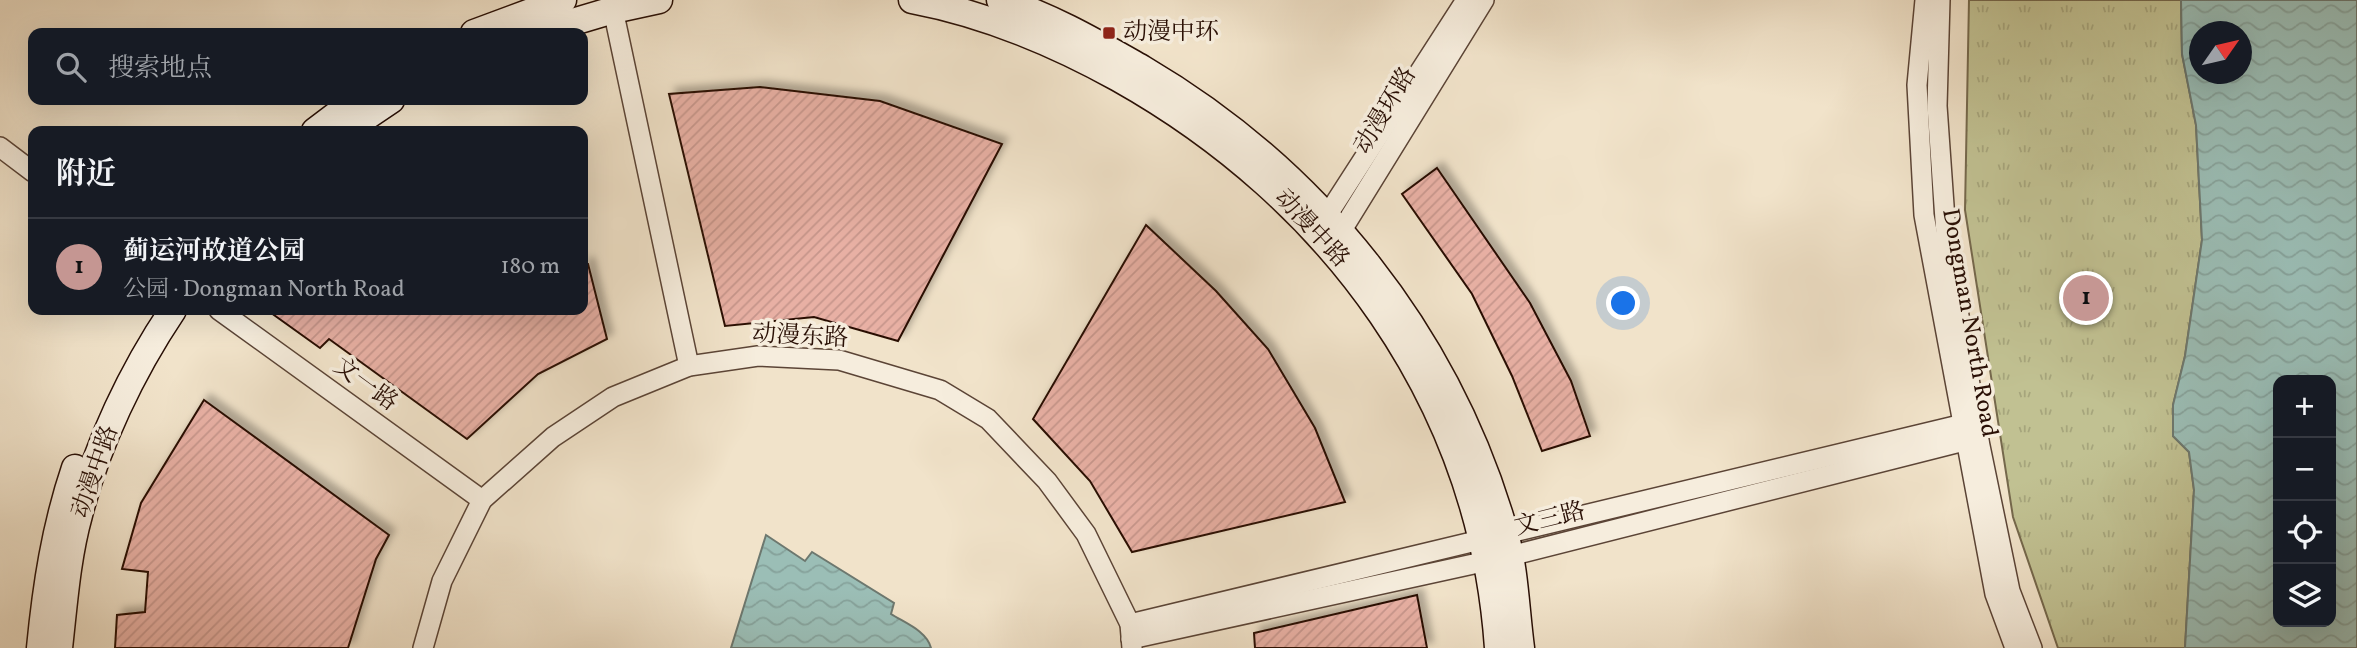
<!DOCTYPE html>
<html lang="zh">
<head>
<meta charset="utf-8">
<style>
	body { margin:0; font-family:Vollkorn,"Noto Serif SC",serif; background:#242831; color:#f1f3f6 }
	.controls { position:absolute; right:21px; bottom:21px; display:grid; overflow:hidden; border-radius:14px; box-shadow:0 7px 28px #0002 }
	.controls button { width:63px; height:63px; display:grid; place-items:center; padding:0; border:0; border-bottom:2px solid #363941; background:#171b24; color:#f1f3f6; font:35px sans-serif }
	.compass { position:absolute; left:2189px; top:21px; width:63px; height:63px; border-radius:50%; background:#171b24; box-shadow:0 7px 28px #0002; rotate:56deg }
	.you { position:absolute; left:1624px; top:304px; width:24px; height:24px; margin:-18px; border:5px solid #fff; border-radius:50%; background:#1a73e8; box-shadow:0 0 0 10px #1a73e833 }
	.badge { display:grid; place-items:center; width:46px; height:46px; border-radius:50%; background:#c59692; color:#111; font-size:23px; font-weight:700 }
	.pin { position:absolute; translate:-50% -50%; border:4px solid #fff; box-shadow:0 2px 7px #0006 }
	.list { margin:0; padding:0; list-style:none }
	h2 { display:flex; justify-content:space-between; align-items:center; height:91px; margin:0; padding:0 28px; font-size:30px }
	h2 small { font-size:23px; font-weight:400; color:#9ea1a6 }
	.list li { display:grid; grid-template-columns:46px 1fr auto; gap:21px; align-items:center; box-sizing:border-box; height:98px; padding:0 28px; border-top:2px solid #363941 }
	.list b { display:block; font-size:26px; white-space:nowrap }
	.list p { margin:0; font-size:23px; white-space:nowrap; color:#9ea1a6 }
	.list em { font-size:23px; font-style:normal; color:#9ea1a6 }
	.icon { flex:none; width:38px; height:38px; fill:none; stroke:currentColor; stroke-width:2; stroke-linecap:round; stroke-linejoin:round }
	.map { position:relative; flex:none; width:2357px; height:648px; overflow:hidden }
	.search { position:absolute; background:#171b24; box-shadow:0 7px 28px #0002; left:28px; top:28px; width:560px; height:77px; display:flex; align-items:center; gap:18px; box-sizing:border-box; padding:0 24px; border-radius:14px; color:#9ea1a6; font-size:26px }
	.panel { position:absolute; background:#171b24; box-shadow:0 7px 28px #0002; left:28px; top:126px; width:560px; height:189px; border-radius:14px }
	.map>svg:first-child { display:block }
	.park { fill:url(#park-tufts); stroke:#75684c; stroke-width:2 }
	.water { fill:url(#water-waves); stroke:#6d786f; stroke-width:2; fill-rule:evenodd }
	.building { fill:url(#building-hatch); stroke:#290f05; stroke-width:2; filter:url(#shadow) }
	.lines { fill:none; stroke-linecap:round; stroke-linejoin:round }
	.street-casing { stroke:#5b4436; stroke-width:22 }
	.secondary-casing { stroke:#290f05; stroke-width:29 }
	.street { stroke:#f6eddd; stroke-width:19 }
	.secondary { stroke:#f6eddd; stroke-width:26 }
	.poi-dot { fill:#8f2418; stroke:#f6eddd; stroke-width:2.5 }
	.labels { text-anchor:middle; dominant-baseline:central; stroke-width:7; stroke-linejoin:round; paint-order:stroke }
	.poi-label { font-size:24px; fill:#290f05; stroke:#f6eddd; text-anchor:start }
	.street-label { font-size:24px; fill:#290f05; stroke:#f6eddd }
</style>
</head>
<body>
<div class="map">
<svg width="2357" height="648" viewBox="0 0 2357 648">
	<defs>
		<pattern id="park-tufts" width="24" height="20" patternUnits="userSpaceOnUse" patternTransform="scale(1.75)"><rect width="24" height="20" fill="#c1c192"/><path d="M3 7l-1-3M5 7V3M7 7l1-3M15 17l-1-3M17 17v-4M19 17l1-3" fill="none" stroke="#a6a57c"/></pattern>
		<pattern id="water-waves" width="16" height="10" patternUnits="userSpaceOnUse" patternTransform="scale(1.75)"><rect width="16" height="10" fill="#9bbeb6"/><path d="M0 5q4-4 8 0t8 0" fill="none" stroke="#86a29b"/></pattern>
		<pattern id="building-hatch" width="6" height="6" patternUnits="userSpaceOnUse" patternTransform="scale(1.75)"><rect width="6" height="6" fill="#e8b0a4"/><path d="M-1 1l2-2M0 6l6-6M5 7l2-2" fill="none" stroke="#c7968c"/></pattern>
		<filter id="shadow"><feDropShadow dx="6" dy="-6" stdDeviation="3.5" flood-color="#0004"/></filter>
	</defs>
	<rect width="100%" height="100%" fill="#f1e3ca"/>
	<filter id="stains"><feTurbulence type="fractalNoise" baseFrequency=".00286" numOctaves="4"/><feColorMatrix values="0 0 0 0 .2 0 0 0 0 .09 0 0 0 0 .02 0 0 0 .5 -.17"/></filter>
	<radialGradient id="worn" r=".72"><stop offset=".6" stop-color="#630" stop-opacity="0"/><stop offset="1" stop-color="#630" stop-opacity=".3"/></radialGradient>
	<!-- park -->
	<polygon class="park" points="1969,0 2181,0 2182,54 2196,125 2202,240 2185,356 2173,405 2173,436 2189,452 2194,490 2185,648 2058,648 2013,517 1965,210"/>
	<!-- water -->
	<g class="water">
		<path d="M 2181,0 L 2357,0 L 2357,648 L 2185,648 L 2194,490 L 2189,452 L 2173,436 L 2173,405 L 2185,356 L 2202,240 L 2196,125 L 2182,54 ZM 2200,32 L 2242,32 L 2242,74 L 2200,74 ZM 2278,380 L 2331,380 L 2331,622 L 2278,622 Z"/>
		<path d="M 766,535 L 805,561 L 812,552 L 894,603 L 891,614 C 905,623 927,631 931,648 L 731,648 Z"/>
	</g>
	<!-- building -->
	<g class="building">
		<polygon points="760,87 880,101 1002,144 898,341 814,317 725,326 669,94"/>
		<polygon points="1437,168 1530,303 1571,381 1590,436 1542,451 1512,376 1472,294 1402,194"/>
		<polygon points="1146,225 1216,291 1268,349 1315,428 1345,502 1132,552 1090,481 1033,419"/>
		<polygon points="583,264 588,264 607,339 538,374 467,439 329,339 320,348 267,310 583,310"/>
		<polygon points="204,400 389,535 376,559 348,648 115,648 117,615 145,612 148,572 122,569 141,503"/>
		<polygon points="1417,595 1427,648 1255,648 1254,633"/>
	</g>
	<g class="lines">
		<defs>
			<g id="street">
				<polyline points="611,0 689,366"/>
				<polyline points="1925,0 1917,85 1924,215 1995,594 2015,648"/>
				<polyline points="1940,0 1937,106 1946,234 1979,441 2010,591 2032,648"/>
				<polyline points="0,147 33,172"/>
				<polyline points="1319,228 1466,0"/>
				<polyline points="1331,242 1342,230 1484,0"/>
				<polyline points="219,310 482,500"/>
				<polyline points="1130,624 1976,421"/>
				<polyline points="1131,639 1510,556 1964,441 1979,441"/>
				<polyline points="423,648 442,581 482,500 553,437 613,397 689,366 758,356 839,360 940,390 988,419 1047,481 1086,534 1130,624 1132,648"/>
			</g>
			<g id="secondary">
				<path d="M 912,0 C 986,14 1053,42 1118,78 C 1332,198 1481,400 1498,648"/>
				<path d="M 1000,0 C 1051,16 1097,43 1143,69 C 1318,172 1449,336 1505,533 C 1515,570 1516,610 1521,648"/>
				<polyline points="474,33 563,0"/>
				<polyline points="536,33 613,10 659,0"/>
				<polyline points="315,131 356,100"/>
				<polyline points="345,131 391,100"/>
				<path d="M 40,648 C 46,586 55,527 75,468"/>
				<path d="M 59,648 C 64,604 67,558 79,515 C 97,444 132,371 173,310"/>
			</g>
		</defs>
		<!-- street casing -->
		<use href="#street" class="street-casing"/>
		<!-- secondary casing -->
		<use href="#secondary" class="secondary-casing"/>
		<!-- street -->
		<use href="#street" class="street"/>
		<!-- secondary -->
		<use href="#secondary" class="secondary"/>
	</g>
	<!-- markers -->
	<rect class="poi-dot" x="1102" y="26" width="14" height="14" rx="3.5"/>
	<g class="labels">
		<!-- poi labels -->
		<g class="poi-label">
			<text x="1123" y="33">动漫中环</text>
		</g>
		<!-- street labels -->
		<g class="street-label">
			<text transform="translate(1386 111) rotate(-59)">动漫环路</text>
			<text transform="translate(1311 229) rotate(47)">动漫中路</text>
			<text transform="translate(1969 323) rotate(80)">Dongman North Road</text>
			<text transform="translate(800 337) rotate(3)">动漫东路</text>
			<text transform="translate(365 385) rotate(36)">文一路</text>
			<text transform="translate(96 472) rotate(-71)">动漫中路</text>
			<text transform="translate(1550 520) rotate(-14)">文三路</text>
		</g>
	</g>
	<rect width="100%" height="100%" filter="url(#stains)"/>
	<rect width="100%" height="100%" fill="url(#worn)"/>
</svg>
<div class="controls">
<button>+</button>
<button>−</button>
<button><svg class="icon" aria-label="locate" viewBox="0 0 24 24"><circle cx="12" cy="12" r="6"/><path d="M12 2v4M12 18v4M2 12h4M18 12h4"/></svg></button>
<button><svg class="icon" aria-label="layers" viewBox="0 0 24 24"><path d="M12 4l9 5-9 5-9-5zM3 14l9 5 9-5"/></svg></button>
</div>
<svg class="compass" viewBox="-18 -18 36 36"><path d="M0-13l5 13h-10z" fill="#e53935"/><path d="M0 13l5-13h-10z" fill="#9ea1a6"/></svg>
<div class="you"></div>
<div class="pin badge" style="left:2086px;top:298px">1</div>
<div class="search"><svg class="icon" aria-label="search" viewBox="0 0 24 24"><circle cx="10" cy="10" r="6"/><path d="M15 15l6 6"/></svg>搜索地点</div>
<section class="panel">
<h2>附近<small></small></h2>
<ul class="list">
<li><span class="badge">1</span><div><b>蓟运河故道公园</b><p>公园 · Dongman North Road</p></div><em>180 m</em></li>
</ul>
</section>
</div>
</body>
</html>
